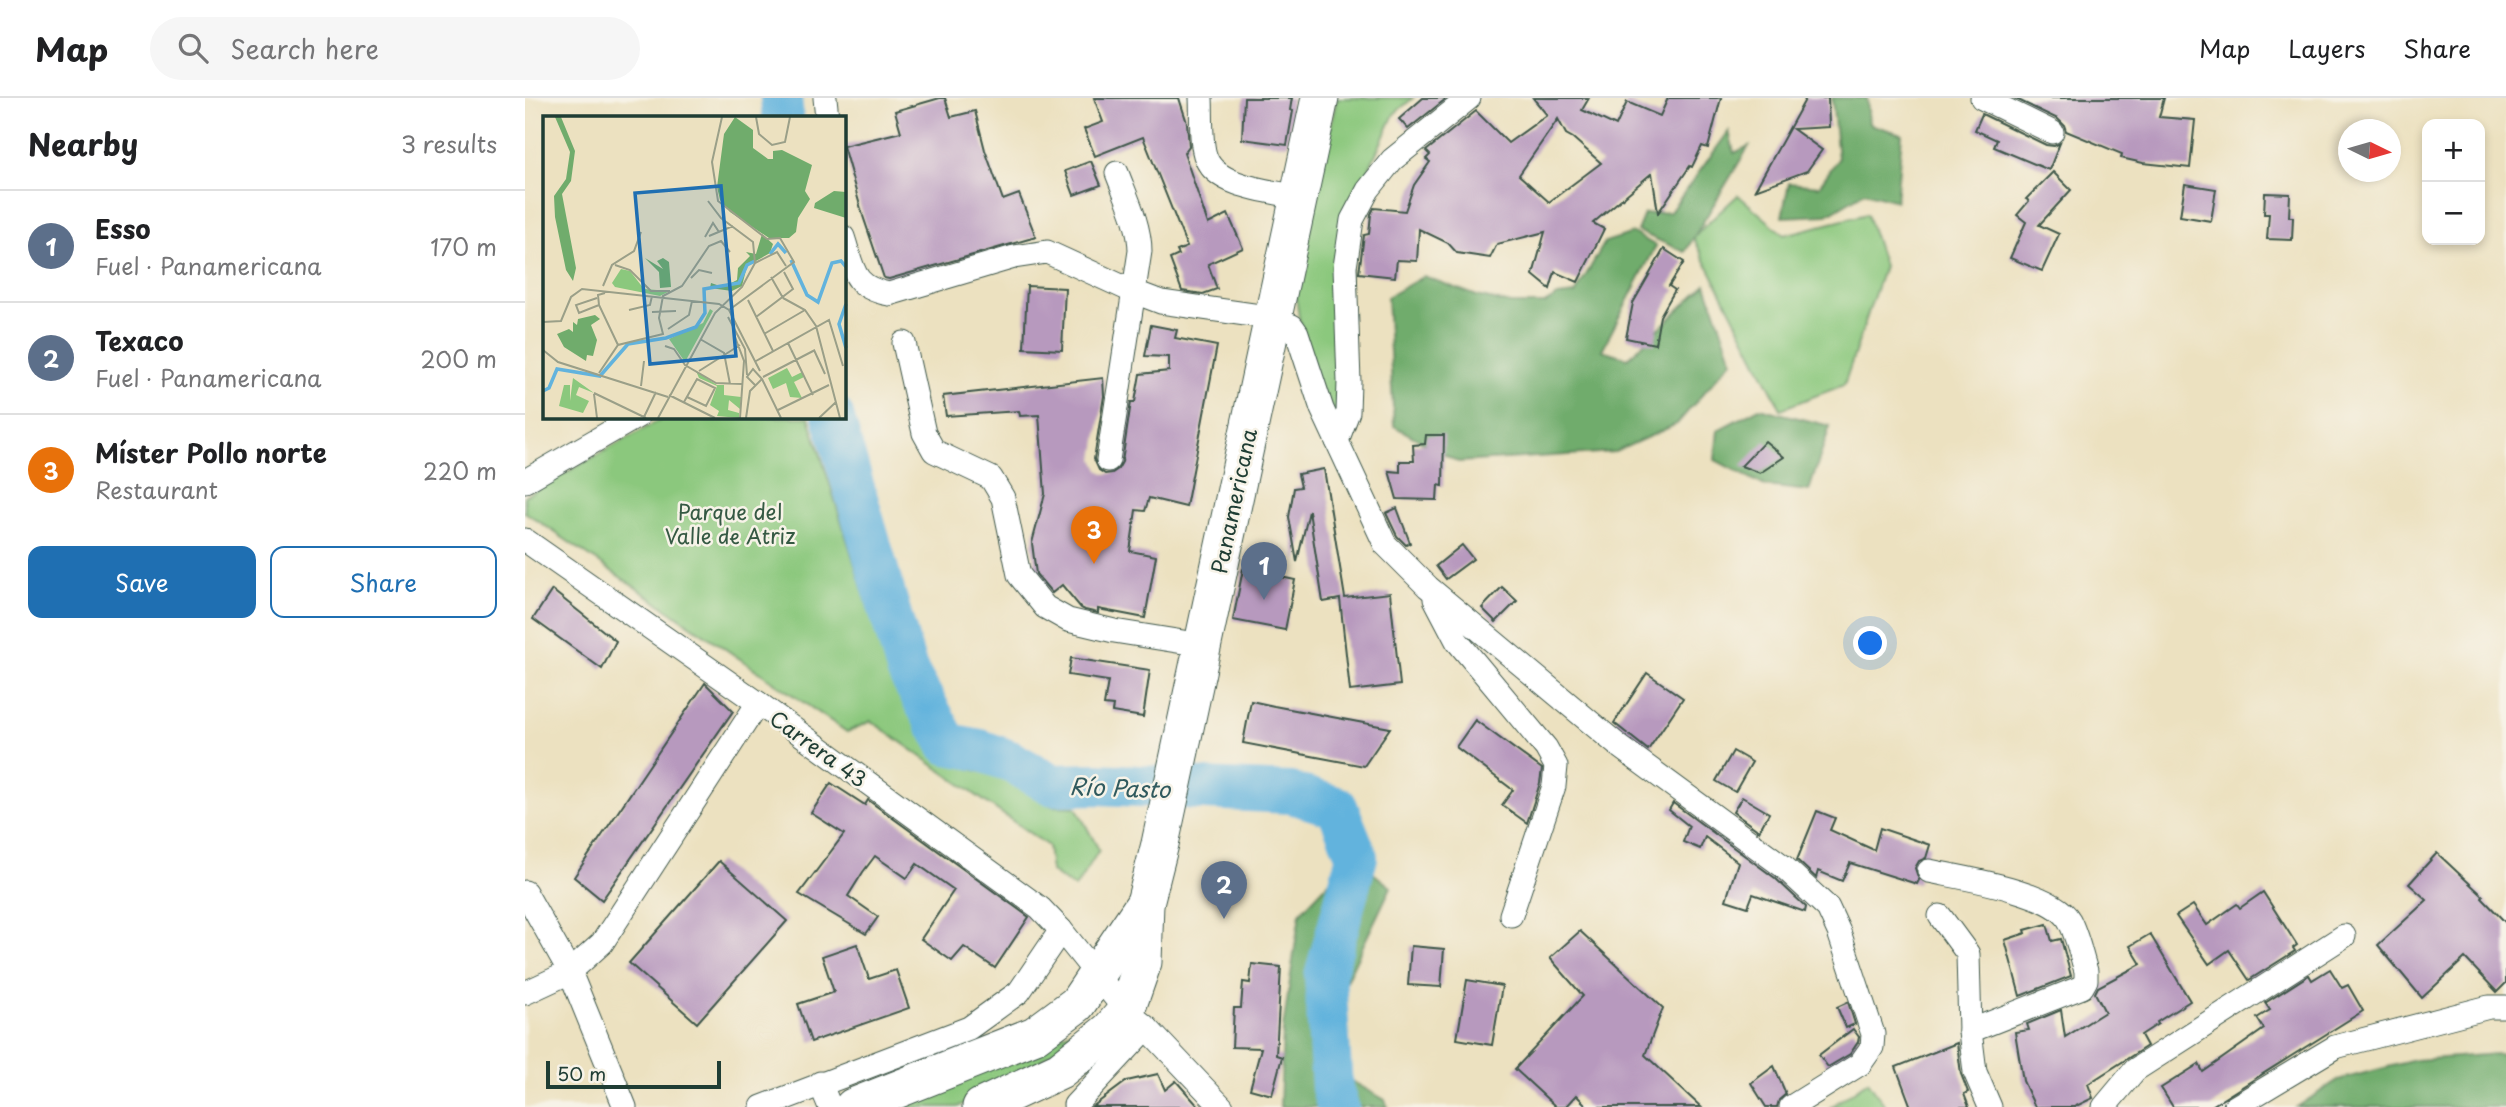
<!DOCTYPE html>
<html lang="en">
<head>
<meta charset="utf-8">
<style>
	body { margin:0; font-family:"Playpen Sans",sans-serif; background:#f6f6f6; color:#202124 }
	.controls { position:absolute; right:21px; top:21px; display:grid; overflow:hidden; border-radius:14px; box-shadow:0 4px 10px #0003 }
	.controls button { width:63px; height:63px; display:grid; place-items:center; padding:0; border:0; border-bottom:2px solid #e0e0e0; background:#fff; color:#202124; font:35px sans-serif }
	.compass { position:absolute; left:1813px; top:21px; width:63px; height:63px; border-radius:50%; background:#fff; box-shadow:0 4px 10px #0003; rotate:95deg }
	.scale { position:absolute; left:21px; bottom:18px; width:175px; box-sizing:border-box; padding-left:7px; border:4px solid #1f3d34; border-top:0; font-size:19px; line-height:24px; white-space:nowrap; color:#1f3d34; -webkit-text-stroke:5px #f7f3e8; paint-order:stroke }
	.you { position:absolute; left:1346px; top:546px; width:24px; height:24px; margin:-18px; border:5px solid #fff; border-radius:50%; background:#1a73e8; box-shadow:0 0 0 10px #1a73e833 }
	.badge { display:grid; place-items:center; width:46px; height:46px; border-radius:50%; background:#1f6fb2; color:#fff; font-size:23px; font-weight:700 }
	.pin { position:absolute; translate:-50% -58px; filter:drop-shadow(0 2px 4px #0008) }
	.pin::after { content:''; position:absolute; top:37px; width:24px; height:21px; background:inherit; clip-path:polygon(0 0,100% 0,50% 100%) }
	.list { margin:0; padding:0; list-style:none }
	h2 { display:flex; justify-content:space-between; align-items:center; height:91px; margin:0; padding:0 28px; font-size:30px }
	h2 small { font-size:23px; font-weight:400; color:#757577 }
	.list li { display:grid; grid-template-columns:46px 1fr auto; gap:21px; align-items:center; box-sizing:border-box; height:112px; padding:0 28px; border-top:2px solid #e0e0e0 }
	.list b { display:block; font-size:26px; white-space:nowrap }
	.list p { margin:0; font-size:23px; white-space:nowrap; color:#757577 }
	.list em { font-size:23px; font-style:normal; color:#757577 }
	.actions { display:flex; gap:14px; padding:21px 28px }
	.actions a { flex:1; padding:16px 0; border:2px solid #1f6fb2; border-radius:14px; text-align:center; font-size:24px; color:#1f6fb2 }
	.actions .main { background:#1f6fb2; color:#fff }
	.icon { flex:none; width:38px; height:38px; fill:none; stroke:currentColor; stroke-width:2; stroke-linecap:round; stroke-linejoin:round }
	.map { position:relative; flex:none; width:1981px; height:1009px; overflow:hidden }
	header { display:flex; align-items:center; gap:42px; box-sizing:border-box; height:98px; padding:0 35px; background:#fff; border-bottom:2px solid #e0e0e0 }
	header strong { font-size:33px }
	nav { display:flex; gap:38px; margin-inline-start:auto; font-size:24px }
	.search { width:490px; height:63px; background:#f6f6f6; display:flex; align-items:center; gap:18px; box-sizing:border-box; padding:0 24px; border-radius:38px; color:#757577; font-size:26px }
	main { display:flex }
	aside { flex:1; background:#fff }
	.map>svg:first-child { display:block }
	.green { fill:#8bc87d; stroke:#558258; stroke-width:2 }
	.forest { fill:#70ac6c; stroke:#487450; stroke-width:2 }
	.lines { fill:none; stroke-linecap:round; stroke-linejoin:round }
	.river { stroke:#62b3dd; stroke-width:42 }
	.building { fill:#b799be; fill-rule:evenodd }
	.street-casing { stroke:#3e5649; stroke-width:25 }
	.primary-casing { stroke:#3e5649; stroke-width:39 }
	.street { stroke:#fff; stroke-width:23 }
	.primary { stroke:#fff; stroke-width:37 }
	.labels { text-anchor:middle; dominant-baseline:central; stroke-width:5; stroke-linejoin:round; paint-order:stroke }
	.street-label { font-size:21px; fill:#1f3d34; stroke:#f7f3e8 }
	.park-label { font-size:21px; fill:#355943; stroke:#f7f3e8 }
	.water-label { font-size:23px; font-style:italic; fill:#305a5e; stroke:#f7f3e8 }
	.inset-river { fill:none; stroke:#62b3dd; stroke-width:3.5 }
	.inset-road { fill:none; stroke:#9a9f88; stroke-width:2 }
	.view { fill:#1f6fb2; fill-opacity:0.15; stroke:#1f6fb2; stroke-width:3.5 }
	.inset-edge { fill:none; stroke:#1f3d34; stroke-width:3.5 }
</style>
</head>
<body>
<header>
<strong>Map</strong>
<div class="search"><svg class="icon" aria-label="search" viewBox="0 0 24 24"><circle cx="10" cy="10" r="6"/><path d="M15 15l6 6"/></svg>Search here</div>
<nav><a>Map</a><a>Layers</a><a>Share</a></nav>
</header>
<main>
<aside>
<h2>Nearby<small>3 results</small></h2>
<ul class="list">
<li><span class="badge" style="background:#5c6f8a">1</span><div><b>Esso</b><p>Fuel · Panamericana</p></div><em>170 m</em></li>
<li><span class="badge" style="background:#5c6f8a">2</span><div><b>Texaco</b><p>Fuel · Panamericana</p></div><em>200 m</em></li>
<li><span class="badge" style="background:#e8710a">3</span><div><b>Míster Pollo norte</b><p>Restaurant</p></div><em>220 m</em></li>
</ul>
<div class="actions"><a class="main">Save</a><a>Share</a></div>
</aside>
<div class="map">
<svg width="1981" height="1009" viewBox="0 0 1981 1009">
	<rect width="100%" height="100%" fill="#f7f3e8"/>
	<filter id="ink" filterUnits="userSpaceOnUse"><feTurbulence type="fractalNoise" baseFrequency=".0143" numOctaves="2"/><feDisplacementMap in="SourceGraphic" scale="14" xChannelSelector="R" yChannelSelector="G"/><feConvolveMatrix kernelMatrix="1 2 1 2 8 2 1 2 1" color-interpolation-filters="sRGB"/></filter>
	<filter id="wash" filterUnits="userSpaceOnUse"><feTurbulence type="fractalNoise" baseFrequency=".00686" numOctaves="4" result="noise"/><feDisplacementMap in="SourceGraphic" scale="28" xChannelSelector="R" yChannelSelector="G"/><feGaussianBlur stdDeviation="1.57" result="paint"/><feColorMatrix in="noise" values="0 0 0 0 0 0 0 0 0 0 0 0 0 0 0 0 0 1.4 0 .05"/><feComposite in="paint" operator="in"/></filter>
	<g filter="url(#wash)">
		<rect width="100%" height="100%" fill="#ece1c0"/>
		<!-- green -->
		<g class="green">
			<polygon points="812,0 888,0 869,16 829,104 813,319 791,284 774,220 770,192"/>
			<polygon points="1213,97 1259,137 1342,116 1359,168 1319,287 1256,311 1168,139"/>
			<polygon points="140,319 284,319 366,583 412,661 484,682 527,708 551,709 574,752 550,790 526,774 523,748 346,623 322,634 0,414 0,398"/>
			<polygon points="551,931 527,955 493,977 433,1009 368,1009"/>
			<polygon points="1343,983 1361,1009 1306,1009"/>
		</g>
		<!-- forest -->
		<g class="forest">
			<polygon points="1307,0 1342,0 1344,26 1377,36 1371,103 1340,94 1302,117 1257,119 1264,85 1294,88 1313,61"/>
			<polygon points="1204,33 1209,55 1224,48 1160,154 1112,133 1119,116 1145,114"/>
			<polygon points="1108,135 1131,148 1077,252 1103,260 1181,186 1207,262 1152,326 1090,354 933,364 869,328 862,199 899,178 952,198 986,206 1019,206 1033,198 1050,196 1080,144"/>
			<polygon points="1234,310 1305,328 1284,393 1240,388 1190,362 1193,332"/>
			<polygon points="848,775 866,789 819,887 817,927 825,982 860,1002 863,1009 755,1009 758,930 775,815 810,778"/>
			<polygon points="1973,956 1981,958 1981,1009 1772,1009 1813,982 1890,962"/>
		</g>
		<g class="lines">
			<!-- river -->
			<g class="river">
				<polyline points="256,0 258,19"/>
				<polyline points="308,318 382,572 423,646 455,652 485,663 528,687 573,686 766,695 812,709 832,759 800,878 807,990 813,1009"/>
			</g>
		</g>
		<g id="blocks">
			<!-- building -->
			<g class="building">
				<polygon points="415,0 420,0 426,19 450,13 460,52 478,102 494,96 511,139 364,181 359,180 338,118 318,48 376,34 370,13"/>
				<polygon points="569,0 654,0 662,25 664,48 659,55 683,126 703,116 718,150 683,166 692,191 678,196 657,193 645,161 654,157 652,153 662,149 618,39 570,58 559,31 578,24"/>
				<polygon points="719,0 767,0 765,12 768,13 762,47 717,41"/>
				<polygon points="898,0 922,0 883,31 874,21"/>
				<path d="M 1008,0 L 1064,0 L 1057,12 L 1091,28 L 1102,4 L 1135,18 L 1143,0 L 1196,0 L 1183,50 L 1177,48 L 1167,69 L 1165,68 L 1133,115 L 1127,75 L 1068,125 L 1079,131 L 1053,184 L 1030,174 L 1025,191 L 1008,177 L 1020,134 L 972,146 L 965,160 L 932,155 L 923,145 L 894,131 L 892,163 L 872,162 L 870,179 L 834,175 L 839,137 L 844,136 L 846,116 L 849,110 L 880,113 L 889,87 L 905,64 L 901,61 L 905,57 L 901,53 L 951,13 L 983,45 L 1022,17 ZM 1033,21 L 1041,36 L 1048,40 L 1076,65 L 1024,104 L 994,77 Z"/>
				<polygon points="1281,0 1303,0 1304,29 1268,31 1297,52 1282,73 1230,92"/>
				<polygon points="1489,0 1639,0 1634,19 1670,22 1665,70 1618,65 1596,60 1597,56 1541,33 1539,27 1533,21"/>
				<polygon points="1457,16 1521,47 1529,48 1535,45 1524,72 1469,49 1472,42 1450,32"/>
				<polygon points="566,63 576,87 549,97 540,73"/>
				<polygon points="1528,74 1546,92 1514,127 1534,136 1517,173 1485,160 1501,124 1492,117 1504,103 1501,101"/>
				<polygon points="1660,86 1691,91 1686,123 1655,118"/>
				<polygon points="1740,95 1765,96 1764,119 1768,119 1767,142 1742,141 1744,116 1739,116"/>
				<polygon points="1139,151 1159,164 1144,188 1150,192 1135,218 1130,246 1101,240 1108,205"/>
				<polygon points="502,188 540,190 537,252 499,250"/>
				<polygon points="626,227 652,232 650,240 692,248 661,409 624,400 620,413 611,412 605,453 631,458 620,520 573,511 573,515 560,512 556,510 537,487 527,495 511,476 507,445 520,396 514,317 495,318 494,313 421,318 418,298 578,280 579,298 569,361 574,372 580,376 587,375 593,371 597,364 606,304 610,304 615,276 644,273 644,259 620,258"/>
				<polygon points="901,337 919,337 918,388 913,387 912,402 872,401 864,373 875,374 875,363 889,363 888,347 900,346"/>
				<polygon points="1240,343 1259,359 1235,375 1216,368"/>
				<polygon points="799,371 820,500 865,495 875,587 825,593 815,501 798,504 784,413 772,464 764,419 769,390 776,389 773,376"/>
				<polygon points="872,410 885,445 881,447 872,438 861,415"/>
				<polygon points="937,447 948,461 921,481 911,468"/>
				<polygon points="718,471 770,482 760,532 708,522"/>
				<polygon points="977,489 992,503 971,524 957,510"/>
				<polygon points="27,492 91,543 77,571 8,521"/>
				<polygon points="546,560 625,572 618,619 587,614 588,608 579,607 583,583 543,577"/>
				<polygon points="1122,575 1158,600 1123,652 1089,625"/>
				<polygon points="180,585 208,613 77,802 49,779"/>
				<polygon points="726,603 749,608 865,630 839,668 718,645"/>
				<polygon points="950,622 1017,671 1015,685 1002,725 977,707 988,692 931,649"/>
				<polygon points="1208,653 1227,664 1210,694 1191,683"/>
				<polygon points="306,685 340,707 343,702 347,705 504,819 470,870 439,849 427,863 396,841 429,792 392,766 382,780 350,758 338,774 323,798 353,819 341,836 274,796 319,736 286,715"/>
				<polygon points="1217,699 1244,715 1234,733 1208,714"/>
				<polygon points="1148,705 1250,780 1281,809 1280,814 1228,796 1223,809 1201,802 1213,764 1180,739 1175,751 1158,744 1164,728 1144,712"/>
				<polygon points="1292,713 1310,720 1305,732 1349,752 1355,730 1405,747 1401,760 1394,763 1390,770 1394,782 1392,786 1325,765 1317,783 1293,773 1291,780 1272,762"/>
				<polygon points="1912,755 1958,798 1957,800 1981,825 1981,885 1972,894 1940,860 1897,900 1853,847 1902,802 1884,786"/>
				<polygon points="194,763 262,823 172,925 104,865"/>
				<polygon points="1738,794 1772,847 1768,850 1770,853 1724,882 1704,852 1684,866 1651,818 1668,807 1682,827 1712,806 1715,810"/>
				<polygon points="1522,826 1527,843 1536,841 1546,878 1495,898 1480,842 1501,835 1500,832"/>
				<polygon points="1055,833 1138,910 1120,957 1176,1009 1063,1009 1051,997 1040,1009 1031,1009 990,971 1058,898 1025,860"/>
				<polygon points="1625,836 1665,903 1632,924 1633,926 1616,937 1622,948 1563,986 1568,1000 1549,1009 1510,1009 1498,983 1490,934 1504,932 1502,926 1536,912 1540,939 1580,914 1570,895 1573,889 1616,866 1605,848"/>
				<polygon points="332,846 344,881 371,872 384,910 286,944 273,906 309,894 297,858"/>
				<polygon points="886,848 919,851 916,889 883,887"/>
				<polygon points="727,866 756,869 751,957 757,959 747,997 725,991 736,950 707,949 709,910 716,910 718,884 725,885"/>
				<polygon points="1805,871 1817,890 1823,887 1838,913 1685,1009 1648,1009 1636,990 1674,966 1678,974 1739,931 1732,920 1745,912 1740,905 1784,877 1787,882"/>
				<polygon points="942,882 977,888 967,947 932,941"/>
				<polygon points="1323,904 1330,926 1321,930 1312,909"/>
				<polygon points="1328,931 1334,939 1333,944 1325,956 1303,969 1294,957"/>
				<polygon points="1432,945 1436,976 1443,994 1439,996 1444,1009 1386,1009 1371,969"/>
				<polygon points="1249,968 1261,996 1254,1002 1252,1009 1241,1009 1226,985"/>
				<polygon points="633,976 640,992 651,983 674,1009 567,1009 602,983"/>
			</g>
		</g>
	</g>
	<g filter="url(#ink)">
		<use href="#blocks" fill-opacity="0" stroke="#3e5649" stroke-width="2"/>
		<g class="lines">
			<defs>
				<g id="street">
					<polyline points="300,0 302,19"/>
					<path d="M 676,0 C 677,16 675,46 681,60 C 692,89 746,93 773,99"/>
					<polyline points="1457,0 1527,34"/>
					<path d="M 318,139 C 329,172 327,189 364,196 L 489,159 L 522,154 L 607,193 L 636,204 L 749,220 L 767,228 L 772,235 L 797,311 L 860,446 L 903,489 L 1095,649 L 1259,769 L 1303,810 L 1314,834 L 1348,936 L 1347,949 L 1335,966 L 1266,1009"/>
					<polyline points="379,245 399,335 409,353 466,380 478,400 494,477 520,509 543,522 589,533 677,547"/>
					<polyline points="812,343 823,314 824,284 820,169 827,122 843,92 867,62 944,0"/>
					<path d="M 583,362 L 615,153 C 615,127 601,99 592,75"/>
					<polyline points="0,383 113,318"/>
					<polyline points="0,442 233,605 515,810 536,832 601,913 622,930 697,1009"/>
					<polyline points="910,501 932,543 1021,650 1031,668 1029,688 986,817"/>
					<path d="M 1404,773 C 1437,780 1527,793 1544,822 C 1552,837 1556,857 1561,873 L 1561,882 L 1557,889 L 1445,933"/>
					<polyline points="0,794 45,874 100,1009"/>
					<polyline points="1415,818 1443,856 1445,933 1450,974 1465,1009"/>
					<polyline points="0,895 45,874 77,845 233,605"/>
					<polyline points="295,985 305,1009"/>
					<polyline points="550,1007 622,930"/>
					<polyline points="237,1009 444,930 494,894 536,832"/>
					<polyline points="1579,1009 1610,972 1819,838"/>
					<polyline points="1710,1009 1810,949 1964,909 1981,909"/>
				</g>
				<g id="primary">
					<polyline points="328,1009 510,937 552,906 620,805"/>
					<polyline points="456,1009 535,972 585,932 601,913 618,864 620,805 635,746 795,0"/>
				</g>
			</defs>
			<!-- street casing -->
			<use href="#street" class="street-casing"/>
			<!-- primary casing -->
			<use href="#primary" class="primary-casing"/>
			<!-- street -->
			<use href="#street" class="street"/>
			<!-- primary -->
			<use href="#primary" class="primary"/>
		</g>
	</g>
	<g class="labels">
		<!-- street labels -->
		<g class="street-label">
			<text transform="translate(708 403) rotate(-78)">Panamericana</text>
			<text transform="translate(294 650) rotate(36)">Carrera 43</text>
		</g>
		<!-- park labels -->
		<g class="park-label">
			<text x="205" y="413">Parque del<tspan x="205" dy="24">Valle de Atriz</tspan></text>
		</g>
		<!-- water labels -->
		<g class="water-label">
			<text transform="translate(595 689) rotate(2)">Río Pasto</text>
		</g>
	</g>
	<!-- overview -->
	<g transform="translate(18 18)">
		<rect width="303" height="303" fill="#ece1c0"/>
		<path d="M 78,153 L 87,155 L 101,173 L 127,175 L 117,180 L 72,171 L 69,167 ZM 167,193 L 170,195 L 142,246 L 126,223 L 160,207 ZM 244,252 L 249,261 L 259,256 L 261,261 L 251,266 L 259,282 L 247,281 L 243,267 L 230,273 L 225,262 ZM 153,255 L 174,269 L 181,269 L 181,279 L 198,281 L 197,293 L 186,284 L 185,294 L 196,297 L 196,302 L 174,300 L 176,295 L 167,289 L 174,270 L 156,262 ZM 30,262 L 51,277 L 36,271 L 33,279 L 46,285 L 40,297 L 16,290 L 21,269 L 27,269 L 27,285 Z" fill="#8bc87d"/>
		<path d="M 12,1 L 18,1 L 32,35 L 28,65 L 19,78 L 33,152 L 30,165 L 23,154 L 12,101 L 11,80 L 23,63 L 27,36 ZM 192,1 L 210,14 L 210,32 L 225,43 L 230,43 L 230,35 L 239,34 L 269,49 L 262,75 L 267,83 L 255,102 L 253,116 L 246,122 L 226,122 L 187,96 L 177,84 L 174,71 L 181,18 ZM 291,75 L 303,76 L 303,102 L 271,92 L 272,87 ZM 219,118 L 230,128 L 227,137 L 204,150 L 199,170 L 189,175 L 167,172 L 168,167 L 180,171 L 194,164 L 195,152 L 207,140 L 203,136 L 213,138 ZM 102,142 L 120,153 L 114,145 L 120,142 L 126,146 L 128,171 L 117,172 L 116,156 ZM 52,199 L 57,203 L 48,209 L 54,224 L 50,240 L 44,239 L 43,245 L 21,231 L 14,218 L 26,213 L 30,216 L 30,206 L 34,209 L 35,203 Z" fill="#70ac6c"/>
		<path class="inset-river" d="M 227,138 L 235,128 L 243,137M 248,144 L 264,179 L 275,186 L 289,147 L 298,145 L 303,151M 303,188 L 296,208 L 303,232M 0,275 L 6,272 L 14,253 L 57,260 L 85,228 L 123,222 L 153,211 L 162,197 L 161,173 L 196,167 L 204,149 L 212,145"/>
		<path class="inset-road" d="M 179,1 L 169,46 L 175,85 L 224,123 L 237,122 L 251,146 L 186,194M 213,1 L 216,18 L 229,29 L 242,26 L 247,1M 166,120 L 190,110M 162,121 L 170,107 L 176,116M 212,147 L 234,136 L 243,150M 72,149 L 87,154 L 108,175 L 127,175M 228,161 L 240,182M 148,162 L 156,154 L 169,157M 60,170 L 69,149 L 91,135 L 98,116M 62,177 L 55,179 L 56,189 L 75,229M 54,182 L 33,189 L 36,197 L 56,189M 240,182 L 262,194 L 273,210 L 297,302M 205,184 L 230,235M 86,194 L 107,189 L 109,180M 109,196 L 133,195M 185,201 L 202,233 L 204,259M 213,201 L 250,173 L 241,156M 0,206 L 18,205 L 28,181 L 39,173 L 176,188 L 186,194 L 217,255M 125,213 L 146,199 L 149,185M 221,218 L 262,194M 192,221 L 201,245 L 197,302M 157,223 L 181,237 L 187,268M 245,227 L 270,279M 122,230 L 131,233 L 142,249 L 173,267 L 199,268M 0,234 L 15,246 L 125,281M 271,234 L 282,258M 213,245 L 286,204 L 300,250M 156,255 L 197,229M 56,257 L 75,229 L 120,218 L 116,202 L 120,180 L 139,170 L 166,130 L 178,125 L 187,136M 220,261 L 272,234M 219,263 L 238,302M 98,270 L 101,245M 51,277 L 103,302M 51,278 L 54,302M 126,279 L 172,302M 141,286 L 154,263 L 172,272 L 163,290 L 144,281M 235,294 L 286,269M 101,301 L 113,276M 115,302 L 172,197 L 199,171 L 212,147 L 210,126 L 178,102 L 165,85M 203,302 L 207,275 L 219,263 L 210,253 L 204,261 L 212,269M 276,302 L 293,286"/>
		<path class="view" d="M 178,70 L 193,240 L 107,248 L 92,77 Z"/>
		<rect width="303" height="303" class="inset-edge"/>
	</g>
</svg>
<div class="controls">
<button>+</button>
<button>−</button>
</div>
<svg class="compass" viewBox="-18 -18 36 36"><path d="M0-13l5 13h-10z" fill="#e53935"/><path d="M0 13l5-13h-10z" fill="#757577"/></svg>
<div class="scale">50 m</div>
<div class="you"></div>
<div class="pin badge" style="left:739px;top:502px;background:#5c6f8a">1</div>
<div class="pin badge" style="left:699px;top:821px;background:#5c6f8a">2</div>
<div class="pin badge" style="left:569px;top:466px;background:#e8710a">3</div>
</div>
</main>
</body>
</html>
